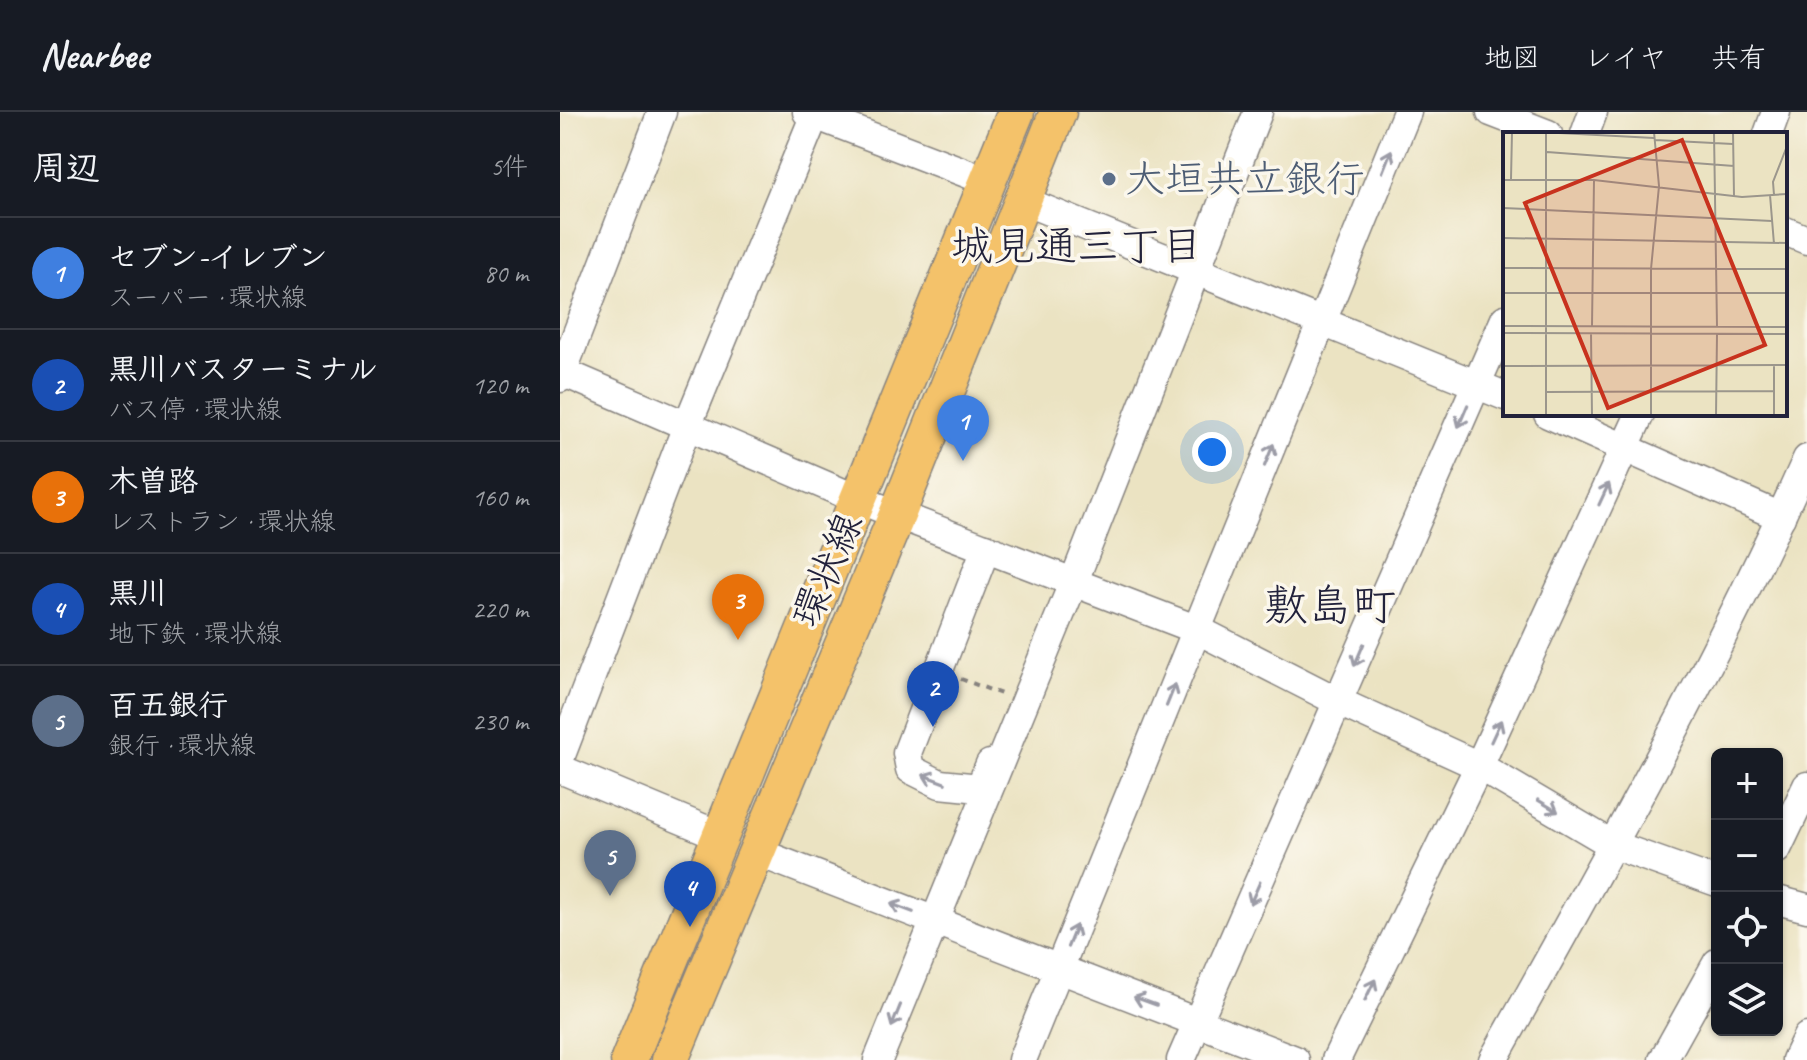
<!DOCTYPE html>
<html lang="ja">
<head>
<meta charset="utf-8">
<style>
	body { margin:0; font-family:Caveat,"Klee One",sans-serif; background:#242831; color:#f1f3f6 }
	.controls { position:absolute; right:24px; bottom:24px; display:grid; overflow:hidden; border-radius:12px; box-shadow:0 2px 6px #0004 }
	.controls button { width:72px; height:72px; display:grid; place-items:center; padding:0; border:0; border-bottom:2px solid #363941; background:#171b24; color:#f1f3f6; font:40px sans-serif }
	.you { position:absolute; left:652px; top:340px; width:28px; height:28px; margin:-20px; border:6px solid #fff; border-radius:50%; background:#1a73e8; box-shadow:0 0 0 12px #1a73e833 }
	.badge { display:grid; place-items:center; width:52px; height:52px; border-radius:50%; background:#c8321e; color:#fff; font-size:26px; font-weight:700 }
	.pin { position:absolute; translate:-50% -66px; filter:drop-shadow(0 2px 4px #0008) }
	.pin::after { content:''; position:absolute; top:42px; width:28px; height:24px; background:inherit; clip-path:polygon(0 0,100% 0,50% 100%) }
	.list { margin:0; padding:0; list-style:none }
	h2 { display:flex; justify-content:space-between; align-items:center; height:104px; margin:0; padding:0 32px; font-size:34px }
	h2 small { font-size:26px; font-weight:400; color:#9ea1a6 }
	.list li { display:grid; grid-template-columns:52px 1fr auto; gap:24px; align-items:center; box-sizing:border-box; height:112px; padding:0 32px; border-top:2px solid #363941 }
	.list b { display:block; font-size:30px; white-space:nowrap }
	.list p { margin:0; font-size:26px; white-space:nowrap; color:#9ea1a6 }
	.list em { font-size:26px; font-style:normal; color:#9ea1a6 }
	.icon { flex:none; width:44px; height:44px; fill:none; stroke:currentColor; stroke-width:2; stroke-linecap:round; stroke-linejoin:round }
	.map { position:relative; flex:none; width:1247px; height:948px; overflow:hidden }
	header { display:flex; align-items:center; gap:48px; box-sizing:border-box; height:112px; padding:0 40px; background:#171b24; border-bottom:2px solid #363941 }
	header strong { font-size:38px }
	nav { display:flex; gap:44px; margin-inline-start:auto; font-size:28px }
	main { display:flex }
	aside { flex:1; background:#171b24 }
	.map>svg:first-child { display:block }
	.lines { fill:none; stroke-linecap:round; stroke-linejoin:round }
	.minor-casing { stroke:#86827e; stroke-width:31 }
	.major-casing { stroke:#86827e; stroke-width:39 }
	.path { stroke:#86827e; stroke-width:4; stroke-dasharray:6 6; stroke-linecap:butt }
	.minor { stroke:#fff; stroke-width:28 }
	.major { stroke:#f4c26a; stroke-width:36 }
	.oneway { stroke:#9c9ca7 }
	.service-dot { fill:#5c6f8a; stroke:#fbf7ec; stroke-width:3 }
	.labels { text-anchor:middle; dominant-baseline:central; stroke-width:7; stroke-linejoin:round; paint-order:stroke }
	.service-label { font-size:40px; fill:#4e5e75; stroke:#fbf7ec; text-anchor:start }
	.street-label { font-size:40px; fill:#22223b; stroke:#fbf7ec }
	.neighbourhood-label { font-size:42px; fill:#22223b; stroke:#fbf7ec }
	.quarter-label { font-size:44px; fill:#22223b; stroke:#fbf7ec }
	.inset-road { fill:none; stroke:#9b968c; stroke-width:2 }
	.view { fill:#c8321e; fill-opacity:0.15; stroke:#c8321e; stroke-width:4 }
	.inset-edge { fill:none; stroke:#22223b; stroke-width:4 }
</style>
</head>
<body>
<header>
<strong>Nearbee</strong>
<nav><a>地図</a><a>レイヤ</a><a>共有</a></nav>
</header>
<main>
<aside>
<h2>周辺<small>5件</small></h2>
<ul class="list">
<li><span class="badge" style="background:#3f7fe0">1</span><div><b>セブン-イレブン</b><p>スーパー · 環状線</p></div><em>80 m</em></li>
<li><span class="badge" style="background:#1a4fb4">2</span><div><b>黒川バスターミナル</b><p>バス停 · 環状線</p></div><em>120 m</em></li>
<li><span class="badge" style="background:#e8710a">3</span><div><b>木曽路</b><p>レストラン · 環状線</p></div><em>160 m</em></li>
<li><span class="badge" style="background:#1a4fb4">4</span><div><b>黒川</b><p>地下鉄 · 環状線</p></div><em>220 m</em></li>
<li><span class="badge" style="background:#5c6f8a">5</span><div><b>百五銀行</b><p>銀行 · 環状線</p></div><em>230 m</em></li>
</ul>
</aside>
<div class="map">
<svg width="1247" height="948" viewBox="0 0 1247 948">
	<rect width="100%" height="100%" fill="#fbf7ec"/>
	<filter id="ink" filterUnits="userSpaceOnUse"><feTurbulence type="fractalNoise" baseFrequency=".0125" numOctaves="2"/><feDisplacementMap in="SourceGraphic" scale="16" xChannelSelector="R" yChannelSelector="G"/><feConvolveMatrix kernelMatrix="1 2 1 2 8 2 1 2 1" color-interpolation-filters="sRGB"/></filter>
	<filter id="wash" filterUnits="userSpaceOnUse"><feTurbulence type="fractalNoise" baseFrequency=".006" numOctaves="4" result="noise"/><feDisplacementMap in="SourceGraphic" scale="32" xChannelSelector="R" yChannelSelector="G"/><feGaussianBlur stdDeviation="1.8" result="paint"/><feColorMatrix in="noise" values="0 0 0 0 0 0 0 0 0 0 0 0 0 0 0 0 0 1.4 0 .05"/><feComposite in="paint" operator="in"/></filter>
	<g filter="url(#wash)">
		<rect width="100%" height="100%" fill="#ebe3c2"/>
	</g>
	<g filter="url(#ink)">
		<g class="lines">
			<defs>
				<g id="minor">
					<polyline points="247,0 427,69"/>
					<polyline points="931,0 988,22"/>
					<polyline points="1025,22 1033,0"/>
					<polyline points="1208,22 1216,0"/>
					<polyline points="464,89 945,284"/>
					<polyline points="1225,119 1247,128"/>
					<polyline points="0,259 297,387 638,518 779,590 919,654 1053,733 1157,770"/>
					<polyline points="0,266 102,0"/>
					<polyline points="988,302 1221,405"/>
					<polyline points="426,436 347,641 350,657 380,672 420,676 430,652"/>
					<polyline points="0,646 127,314 256,0"/>
					<polyline points="0,657 161,724"/>
					<polyline points="1217,737 1247,674"/>
					<polyline points="197,740 735,948"/>
					<polyline points="1217,788 1247,796"/>
					<polyline points="318,948 514,469 698,0"/>
					<polyline points="462,948 847,0"/>
					<polyline points="621,948 945,207"/>
					<polyline points="776,948 919,654 1080,302"/>
					<path d="M 933,948 C 1043,751 1155,553 1247,347"/>
					<polyline points="1103,948 1157,851"/>
					<polyline points="1236,948 1247,925"/>
				</g>
				<g id="major">
					<polyline points="69,948 456,0"/>
					<polyline points="110,948 337,403 498,0"/>
				</g>
			</defs>
			<!-- minor casing -->
			<use href="#minor" class="minor-casing"/>
			<!-- major casing -->
			<use href="#major" class="major-casing"/>
			<!-- path -->
			<polyline class="path" points="401,567 441,582"/>
			<!-- minor -->
			<use href="#minor" class="minor"/>
			<!-- major -->
			<use href="#major" class="major"/>
		</g>
		<!-- one-way arrows -->
		<defs><path id="oneway-shaft" d="M-6 0H5M1.5-3L5.5 0L1.5 3" fill="none" stroke-width="1.6" stroke-linecap="round" stroke-linejoin="round" transform="scale(2)"/></defs>
		<g class="oneway">
			<use href="#oneway-shaft" transform="translate(827 49) rotate(-68)"/>
			<use href="#oneway-shaft" transform="translate(903 304) rotate(113)"/>
			<use href="#oneway-shaft" transform="translate(709 343) rotate(-68)"/>
			<use href="#oneway-shaft" transform="translate(1044 382) rotate(-65)"/>
			<use href="#oneway-shaft" transform="translate(799 543) rotate(113)"/>
			<use href="#oneway-shaft" transform="translate(611 583) rotate(-68)"/>
			<use href="#oneway-shaft" transform="translate(936 619) rotate(-65)"/>
			<use href="#oneway-shaft" transform="translate(374 667) rotate(-159)"/>
			<use href="#oneway-shaft" transform="translate(988 694) rotate(31)"/>
			<use href="#oneway-shaft" transform="translate(695 781) rotate(114)"/>
			<use href="#oneway-shaft" transform="translate(342 796) rotate(-159)"/>
			<use href="#oneway-shaft" transform="translate(512 824) rotate(-68)"/>
			<use href="#oneway-shaft" transform="translate(810 878) rotate(-64)"/>
			<use href="#oneway-shaft" transform="translate(585 889) rotate(-160)"/>
			<use href="#oneway-shaft" transform="translate(336 904) rotate(112)"/>
		</g>
	</g>
	<!-- markers -->
	<circle class="service-dot" cx="549" cy="67" r="8"/>
	<g class="labels">
		<!-- service labels -->
		<g class="service-label">
			<text x="565" y="67">大垣共立銀行</text>
		</g>
		<!-- street labels -->
		<g class="street-label">
			<text transform="translate(267 458) rotate(-67)">環状線</text>
		</g>
		<!-- neighbourhood labels -->
		<g class="neighbourhood-label">
			<text x="517" y="134">城見通三丁目</text>
		</g>
		<!-- quarter labels -->
		<g class="quarter-label">
			<text x="770" y="493">敷島町</text>
		</g>
	</g>
	<!-- overview -->
	<g transform="translate(943 20)">
		<rect width="284" height="284" fill="#ebe3c2"/>
		<path class="inset-road" d="M 37,0 L 151,6M 211,0 L 214,195M 230,0 L 231,64M 152,8 L 230,12M 44,20 L 231,34M 8,47 L 9,0M 0,48 L 91,48 L 239,65 L 284,62M 267,63 L 271,112M 271,63 L 270,50 L 284,14M 0,76 L 269,89M 0,106 L 284,111M 0,136 L 284,137M 0,161 L 284,161M 0,194 L 284,195M 89,194 L 91,48M 0,201 L 284,202M 88,201 L 89,284M 271,233 L 271,284M 0,234 L 284,233M 43,260 L 271,259M 43,284 L 43,0M 148,284 L 148,137 L 156,54 L 151,0M 213,284 L 214,202"/>
		<path class="view" d="M 179,8 L 262,213 L 105,276 L 22,71 Z"/>
		<rect width="284" height="284" class="inset-edge"/>
	</g>
</svg>
<div class="controls">
<button>+</button>
<button>−</button>
<button><svg class="icon" aria-label="locate" viewBox="0 0 24 24"><circle cx="12" cy="12" r="6"/><path d="M12 2v4M12 18v4M2 12h4M18 12h4"/></svg></button>
<button><svg class="icon" aria-label="layers" viewBox="0 0 24 24"><path d="M12 4l9 5-9 5-9-5zM3 14l9 5 9-5"/></svg></button>
</div>
<div class="you"></div>
<div class="pin badge" style="left:403px;top:349px;background:#3f7fe0">1</div>
<div class="pin badge" style="left:373px;top:615px;background:#1a4fb4">2</div>
<div class="pin badge" style="left:178px;top:528px;background:#e8710a">3</div>
<div class="pin badge" style="left:130px;top:815px;background:#1a4fb4">4</div>
<div class="pin badge" style="left:50px;top:784px;background:#5c6f8a">5</div>
</div>
</main>
</body>
</html>
